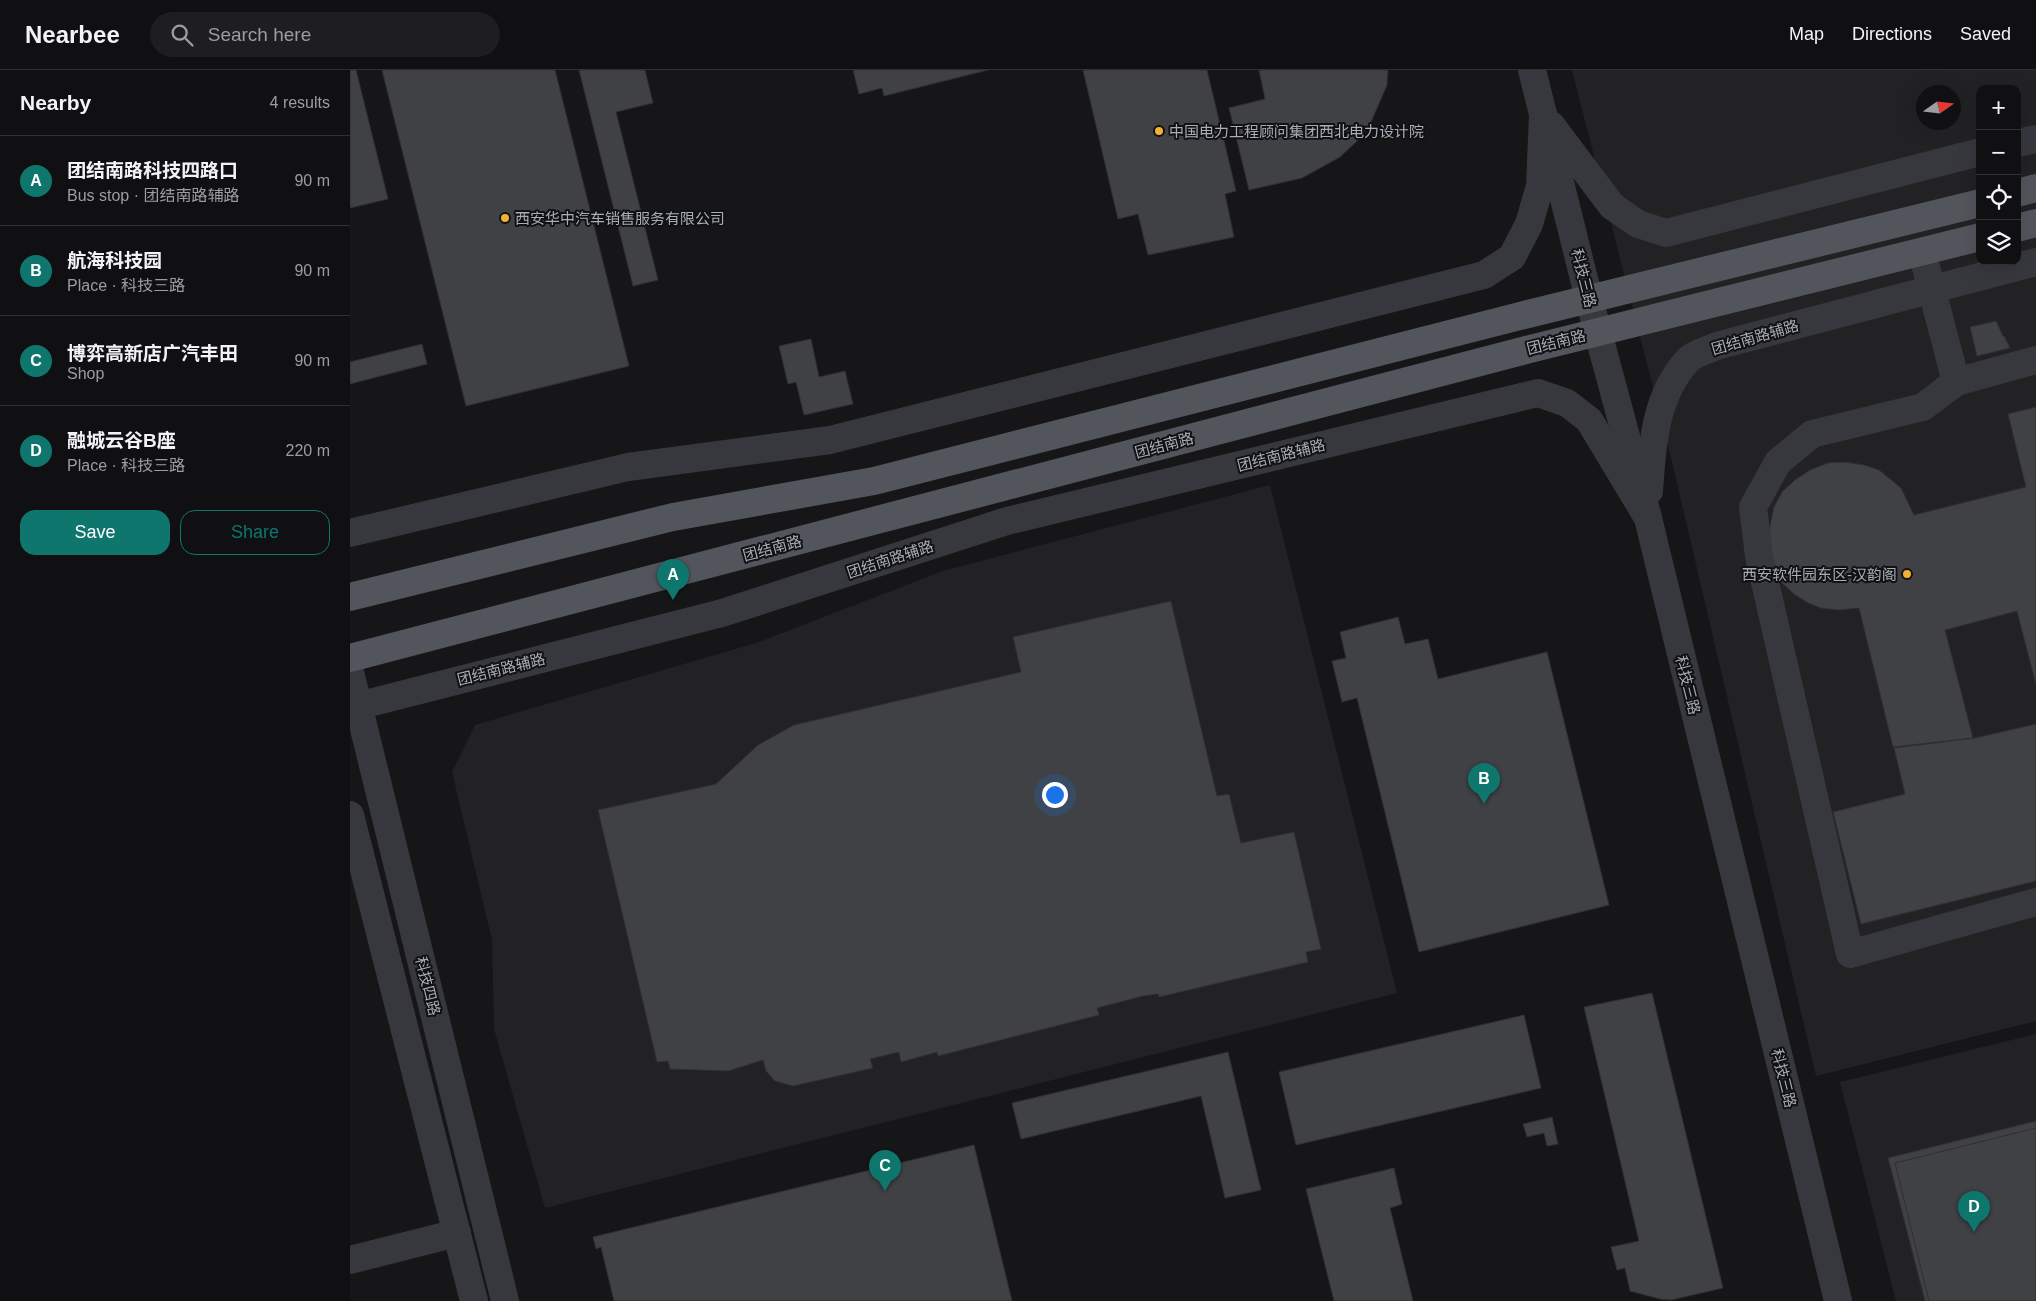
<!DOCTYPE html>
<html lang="en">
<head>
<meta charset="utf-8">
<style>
	body { margin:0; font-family:Arial,"Noto Sans SC",sans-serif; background:#1e1e20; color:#f1f3f6 }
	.controls { position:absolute; right:15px; top:15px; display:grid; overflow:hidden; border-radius:10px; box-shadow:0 5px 20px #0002 }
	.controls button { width:45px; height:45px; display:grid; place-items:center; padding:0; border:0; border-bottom:1px solid #303032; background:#101012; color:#f1f3f6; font:25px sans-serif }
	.compass { position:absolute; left:1566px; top:15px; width:45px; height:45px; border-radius:50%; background:#101012; box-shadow:0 5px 20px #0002; rotate:76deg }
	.you { position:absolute; left:704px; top:724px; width:18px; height:18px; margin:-12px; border:4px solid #fff; border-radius:50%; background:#1a73e8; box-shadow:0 0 0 8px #1a73e833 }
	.badge { display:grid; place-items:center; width:32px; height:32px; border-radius:50%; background:#0f766e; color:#fff; font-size:16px; font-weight:700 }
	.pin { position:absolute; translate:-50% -41px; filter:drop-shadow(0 1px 2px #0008) }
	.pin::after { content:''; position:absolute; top:26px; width:18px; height:15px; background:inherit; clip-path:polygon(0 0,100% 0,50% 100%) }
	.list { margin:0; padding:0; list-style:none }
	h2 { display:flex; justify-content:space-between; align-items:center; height:65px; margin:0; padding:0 20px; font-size:21px }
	h2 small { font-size:16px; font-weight:400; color:#9c9d9f }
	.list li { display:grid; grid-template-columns:32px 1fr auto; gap:15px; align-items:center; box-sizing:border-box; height:90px; padding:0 20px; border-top:1px solid #303032 }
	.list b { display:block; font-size:19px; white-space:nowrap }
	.list p { margin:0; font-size:16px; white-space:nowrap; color:#9c9d9f }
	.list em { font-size:16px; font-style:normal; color:#9c9d9f }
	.actions { display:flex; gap:10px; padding:15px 20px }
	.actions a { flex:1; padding:11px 0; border:1px solid #0f766e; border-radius:15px; text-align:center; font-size:18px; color:#0f766e }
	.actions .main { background:#0f766e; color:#fff }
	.icon { flex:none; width:28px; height:28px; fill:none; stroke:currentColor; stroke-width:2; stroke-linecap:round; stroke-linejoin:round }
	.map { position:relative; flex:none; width:1686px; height:1231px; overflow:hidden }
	header { display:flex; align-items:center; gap:30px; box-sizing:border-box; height:70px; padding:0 25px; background:#101012; border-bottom:1px solid #303032 }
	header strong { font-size:24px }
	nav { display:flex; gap:28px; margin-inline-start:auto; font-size:18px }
	.search { width:350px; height:45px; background:#1e1e20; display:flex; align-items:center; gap:12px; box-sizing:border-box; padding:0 18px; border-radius:28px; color:#9c9d9f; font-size:19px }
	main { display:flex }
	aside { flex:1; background:#101012 }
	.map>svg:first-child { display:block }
	.built { fill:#222225; fill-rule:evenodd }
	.building { fill:#404145; stroke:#303034 }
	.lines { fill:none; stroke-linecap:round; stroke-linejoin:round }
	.minor { stroke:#37383d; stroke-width:28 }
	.major { stroke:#53555c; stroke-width:28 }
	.poi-dot { fill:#f2b134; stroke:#111113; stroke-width:2 }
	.labels { text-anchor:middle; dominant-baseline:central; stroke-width:4; stroke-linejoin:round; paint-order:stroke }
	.poi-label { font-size:15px; fill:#a8adb8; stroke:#111113; text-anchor:start }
	.street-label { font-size:15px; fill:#a8adb8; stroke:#111113 }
</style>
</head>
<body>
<header>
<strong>Nearbee</strong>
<div class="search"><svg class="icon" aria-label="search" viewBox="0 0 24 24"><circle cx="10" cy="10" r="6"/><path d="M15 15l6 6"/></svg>Search here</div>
<nav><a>Map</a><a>Directions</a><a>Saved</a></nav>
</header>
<main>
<aside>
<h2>Nearby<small>4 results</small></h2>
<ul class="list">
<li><span class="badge">A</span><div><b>团结南路科技四路口</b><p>Bus stop · 团结南路辅路</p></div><em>90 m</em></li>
<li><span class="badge">B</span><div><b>航海科技园</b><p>Place · 科技三路</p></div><em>90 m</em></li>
<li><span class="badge">C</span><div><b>博弈高新店广汽丰田</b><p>Shop</p></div><em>90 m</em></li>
<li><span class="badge">D</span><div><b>融城云谷B座</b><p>Place · 科技三路</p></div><em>220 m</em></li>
</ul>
<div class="actions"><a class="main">Save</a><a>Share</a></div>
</aside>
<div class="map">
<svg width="1686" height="1231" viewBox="0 0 1686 1231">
	<rect width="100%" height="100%" fill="#161618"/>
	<!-- built -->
	<g class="built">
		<path d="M 1222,0 L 1686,0 L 1686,951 L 1466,1006 L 1322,392 ZM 1630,19 L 1667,19 L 1667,191 L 1630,191 ZM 1574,22 L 1604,22 L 1604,52 L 1574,52 Z"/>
		<polygon points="920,415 1047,923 195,1138 144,959 142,870 102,702 125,655 406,573 593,501"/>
		<polygon points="1686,964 1686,1231 1546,1231 1490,1012"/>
	</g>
	<!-- building -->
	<g class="building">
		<polygon points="0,0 6,0 38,129 0,138"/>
		<polygon points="32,0 205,0 279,296 116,336"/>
		<polygon points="229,0 295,0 303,33 266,42 308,210 283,216"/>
		<polygon points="503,0 638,0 534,26 532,18 509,24"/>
		<polygon points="733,0 857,0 886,121 875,124 884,167 798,185 788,144 768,149"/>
		<polygon points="909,0 1038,0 1037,15 1021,52 1006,72 990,87 952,108 899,120 879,38 915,29"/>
		<polygon points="1646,251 1653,266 1656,268 1655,268 1660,278 1627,286 1620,257"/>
		<polygon points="461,269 469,307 495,301 503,334 454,345 446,312 438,314 429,276"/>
		<polygon points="72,274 77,294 0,314 0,292"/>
		<polygon points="1686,337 1686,615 1667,541 1595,560 1623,668 1543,677 1509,538 1489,540 1471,538 1458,533 1444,524 1431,512 1424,497 1418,465 1424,437 1432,422 1445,410 1460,400 1478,393 1495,392 1514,395 1529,400 1551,418 1564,445 1676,417 1658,344"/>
		<polygon points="821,531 867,726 879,724 891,773 944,762 971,879 956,882 958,892 809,927 808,924 793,926 747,938 749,945 588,986 587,982 551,992 549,982 520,989 523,998 443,1016 425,1011 416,1001 413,990 378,1001 320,999 318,991 307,992 248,740 366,714 408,675 444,655 671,602 663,567"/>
		<polygon points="1048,547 1055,574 1078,569 1088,609 1197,582 1259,835 1069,882 1007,628 992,632 982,591 996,588 990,562"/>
		<polygon points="1686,654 1686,811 1511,854 1483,742 1555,724 1544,678 1625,668"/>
		<polygon points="1302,923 1373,1218 1321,1230 1310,1229 1280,1221 1275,1198 1267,1200 1261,1177 1289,1171 1234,937"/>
		<polygon points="1174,945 1191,1018 946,1075 929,1002"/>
		<polygon points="878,982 911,1120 875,1128 851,1026 671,1069 662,1033"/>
		<polygon points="1202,1047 1208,1074 1197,1076 1194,1063 1177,1067 1173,1054"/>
		<polygon points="1686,1051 1686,1231 1575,1231 1538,1088"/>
		<polygon points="1686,1058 1686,1231 1579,1231 1545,1093"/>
		<polygon points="624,1075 662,1231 264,1231 251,1177 246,1179 243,1167"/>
		<polygon points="1044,1098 1052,1134 1040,1138 1063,1231 984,1231 956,1119"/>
	</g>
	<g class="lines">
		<!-- minor -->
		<g class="minor">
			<polyline points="1182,0 1239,229 1298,448 1488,1231"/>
			<polyline points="1201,55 1262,136 1288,154 1316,163 1630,82"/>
			<polyline points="1667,73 1686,69"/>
			<polyline points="1572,182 1606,312 1686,290"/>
			<polyline points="1606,312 1573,337 1462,364 1428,392 1403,437 1409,486 1500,884 1686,832"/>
			<path d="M 1299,421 C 1302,376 1305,325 1338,290 C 1345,283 1360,279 1370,275 L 1686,192"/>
			<polyline points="0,463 278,397 480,370 1134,205 1162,187 1179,154 1190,116 1193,44"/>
			<polyline points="0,602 155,1231"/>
			<polyline points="0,638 372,543 657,451 1188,323 1217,333 1239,350 1298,448"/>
			<polyline points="0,745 124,1231"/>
			<polyline points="0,1190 107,1163"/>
		</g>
		<!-- major -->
		<g class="major">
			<polyline points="1667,123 1686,118"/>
			<polyline points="1667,158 1686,153"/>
			<polyline points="0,527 323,447 524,411 1170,246 1630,133"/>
			<polyline points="0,588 1180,279 1630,167"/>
		</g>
	</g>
	<!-- markers -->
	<g class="poi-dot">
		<circle cx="809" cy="61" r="5"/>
		<circle cx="155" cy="148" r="5"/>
		<circle cx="1557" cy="504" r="5"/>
	</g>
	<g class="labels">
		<!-- poi labels -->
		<g class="poi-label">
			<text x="819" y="61">中国电力工程顾问集团西北电力设计院</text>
			<text x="165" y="148">西安华中汽车销售服务有限公司</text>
			<text x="1547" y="504" text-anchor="end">西安软件园东区-汉韵阁</text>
		</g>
		<!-- street labels -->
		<g class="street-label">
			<text transform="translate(1234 208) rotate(76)">科技三路</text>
			<text transform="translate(1405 267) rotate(-16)">团结南路辅路</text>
			<text transform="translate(1206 272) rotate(-14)">团结南路</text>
			<text transform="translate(814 375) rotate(-15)">团结南路</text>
			<text transform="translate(931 385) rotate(-14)">团结南路辅路</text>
			<text transform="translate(422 478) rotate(-15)">团结南路</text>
			<text transform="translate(540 489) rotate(-18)">团结南路辅路</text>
			<text transform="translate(151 599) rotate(-14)">团结南路辅路</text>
			<text transform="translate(1338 615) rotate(76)">科技三路</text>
			<text transform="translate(78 916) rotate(76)">科技四路</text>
			<text transform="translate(1434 1008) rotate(76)">科技三路</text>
		</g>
	</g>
</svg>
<div class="controls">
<button>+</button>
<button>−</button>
<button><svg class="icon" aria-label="locate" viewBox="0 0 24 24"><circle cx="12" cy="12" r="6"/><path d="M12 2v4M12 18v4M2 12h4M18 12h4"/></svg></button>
<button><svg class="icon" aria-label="layers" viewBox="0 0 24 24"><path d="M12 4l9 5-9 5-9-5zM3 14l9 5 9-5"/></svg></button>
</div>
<svg class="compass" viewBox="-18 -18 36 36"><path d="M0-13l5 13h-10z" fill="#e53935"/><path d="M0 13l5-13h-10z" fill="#9c9d9f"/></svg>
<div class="you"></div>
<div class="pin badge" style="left:323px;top:530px">A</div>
<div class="pin badge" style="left:1134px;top:734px">B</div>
<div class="pin badge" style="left:535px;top:1121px">C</div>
<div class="pin badge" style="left:1624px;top:1162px">D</div>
</div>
</main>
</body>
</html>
